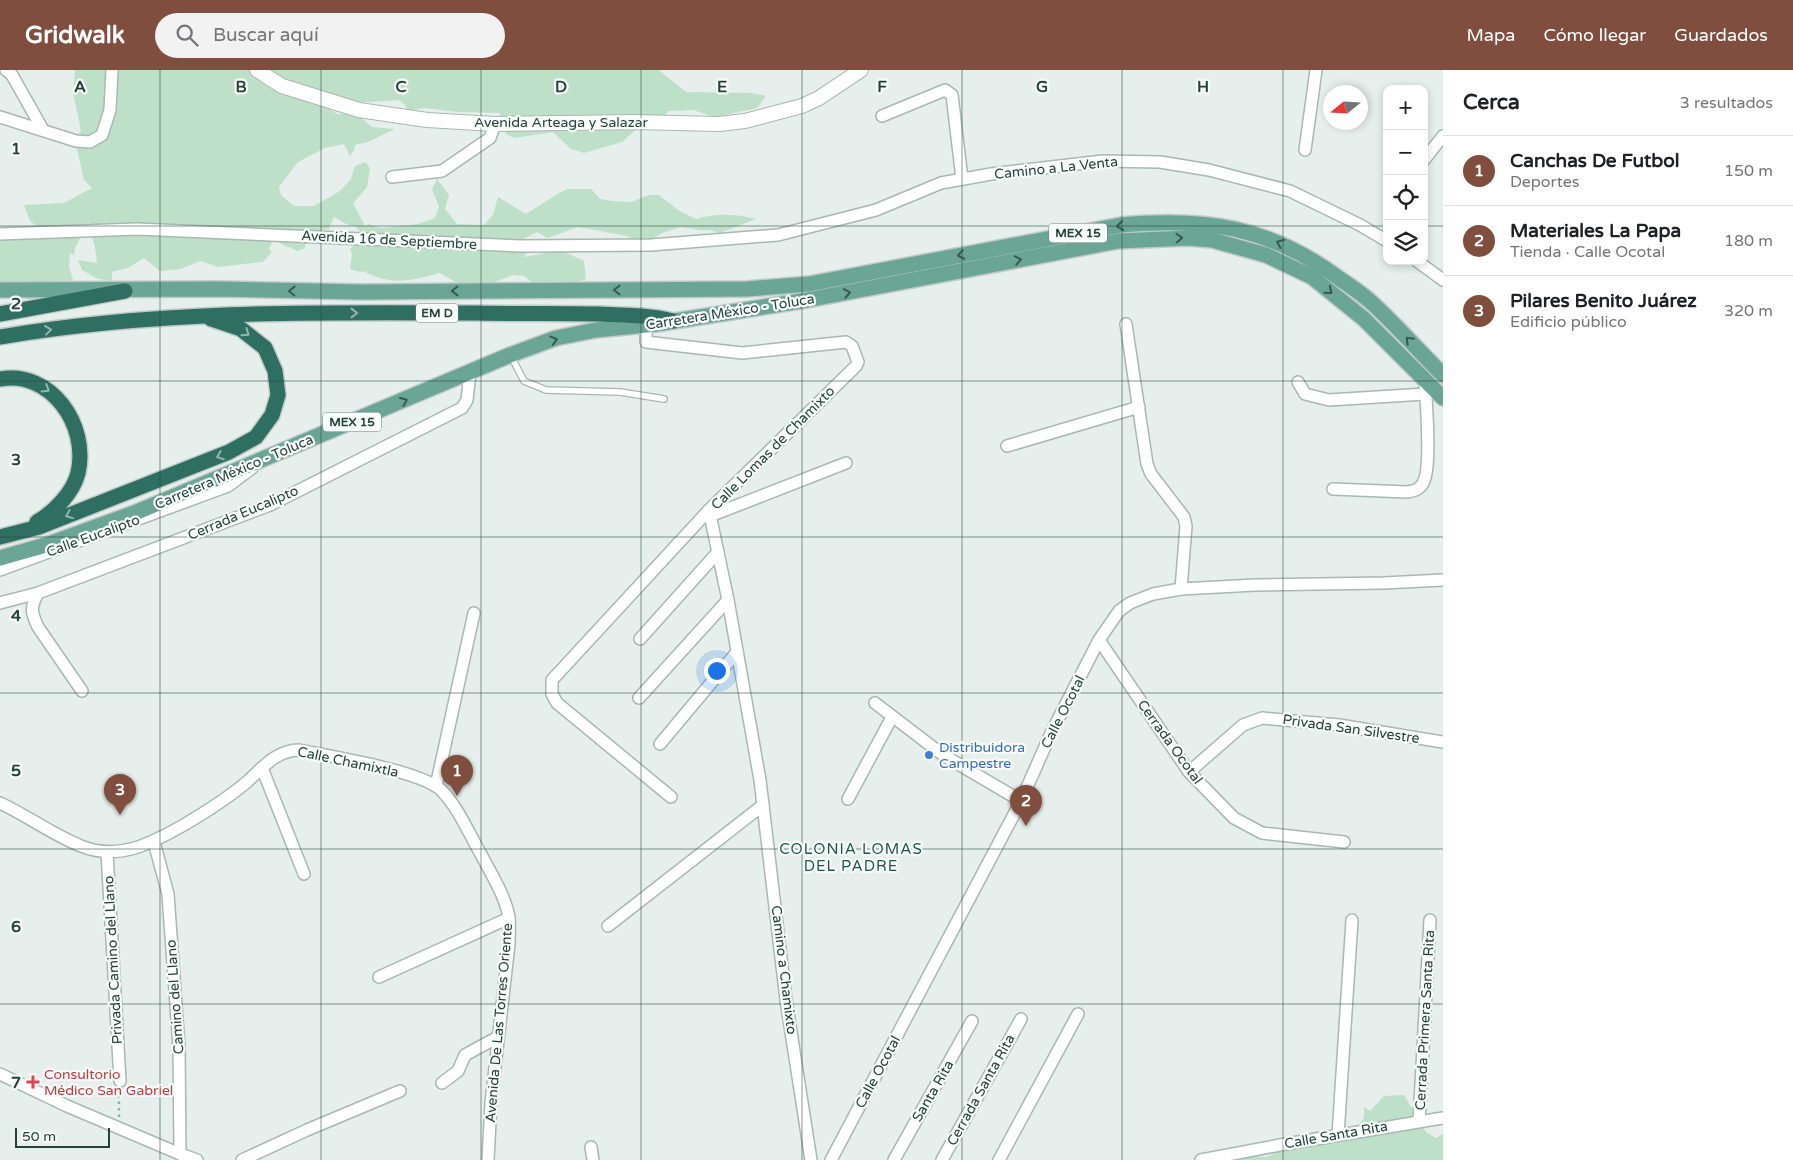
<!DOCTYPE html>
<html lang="es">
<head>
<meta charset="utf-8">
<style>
	body { margin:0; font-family:"Varela Round",sans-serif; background:#f2f2f2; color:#202124 }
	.controls { position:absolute; right:15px; top:15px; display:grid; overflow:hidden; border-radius:10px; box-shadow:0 2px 8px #0003 }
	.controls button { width:45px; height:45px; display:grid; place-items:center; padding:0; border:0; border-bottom:1px solid #e0e0e0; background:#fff; color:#202124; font:25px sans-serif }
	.compass { position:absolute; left:1323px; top:15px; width:45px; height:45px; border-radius:50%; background:#fff; box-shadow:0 2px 8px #0003; rotate:252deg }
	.scale { position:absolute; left:15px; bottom:12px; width:95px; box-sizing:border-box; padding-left:5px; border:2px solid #24423a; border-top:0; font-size:14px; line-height:18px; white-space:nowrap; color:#24423a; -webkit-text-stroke:4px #f7fbf9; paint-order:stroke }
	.you { position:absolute; left:716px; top:600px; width:18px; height:18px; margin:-12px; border:4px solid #fff; border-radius:50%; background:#1a73e8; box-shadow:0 0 0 8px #1a73e833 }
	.badge { display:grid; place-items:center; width:32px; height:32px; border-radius:50%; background:#7f4e3f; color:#fff; font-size:16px; font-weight:700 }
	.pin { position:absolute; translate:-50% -41px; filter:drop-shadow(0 1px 2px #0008) }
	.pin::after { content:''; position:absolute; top:26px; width:18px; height:15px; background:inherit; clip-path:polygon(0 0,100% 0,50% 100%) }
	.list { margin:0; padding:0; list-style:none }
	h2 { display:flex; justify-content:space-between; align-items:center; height:65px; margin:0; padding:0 20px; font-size:21px }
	h2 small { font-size:16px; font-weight:400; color:#757577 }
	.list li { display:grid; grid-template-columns:32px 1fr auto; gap:15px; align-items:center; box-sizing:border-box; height:70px; padding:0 20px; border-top:1px solid #e0e0e0 }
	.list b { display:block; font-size:19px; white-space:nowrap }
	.list p { margin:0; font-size:16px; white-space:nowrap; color:#757577 }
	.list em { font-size:16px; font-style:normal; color:#757577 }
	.icon { flex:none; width:28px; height:28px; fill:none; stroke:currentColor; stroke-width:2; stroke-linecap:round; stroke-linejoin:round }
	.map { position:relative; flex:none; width:1443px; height:1090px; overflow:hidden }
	header { display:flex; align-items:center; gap:30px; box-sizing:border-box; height:70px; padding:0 25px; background:#7f4e3f; color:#fff }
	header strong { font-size:24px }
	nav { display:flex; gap:28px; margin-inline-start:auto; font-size:18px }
	.search { width:350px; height:45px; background:#f2f2f2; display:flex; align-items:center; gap:12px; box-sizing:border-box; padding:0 18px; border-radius:28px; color:#757577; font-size:19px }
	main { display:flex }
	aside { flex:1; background:#fff }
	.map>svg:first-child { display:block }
	.green { fill:#bfe0c8 }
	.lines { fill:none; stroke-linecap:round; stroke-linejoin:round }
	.service-casing { stroke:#a8b8b2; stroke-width:8 }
	.minor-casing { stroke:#a8b8b2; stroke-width:14 }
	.tertiary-casing { stroke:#a8b8b2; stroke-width:16 }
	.primary-casing { stroke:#c2cac8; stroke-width:18 }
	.motorway-casing { stroke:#c2cac8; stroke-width:18 }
	.path { stroke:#86b3a5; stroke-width:2.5; stroke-dasharray:2.5 4; stroke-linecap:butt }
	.service { stroke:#fff; stroke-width:5.5 }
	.minor { stroke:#fff; stroke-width:11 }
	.tertiary { stroke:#fff; stroke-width:14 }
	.primary { stroke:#6aa596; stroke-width:15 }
	.motorway { stroke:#2f6f62; stroke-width:15 }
	.oneway { stroke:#365b51 }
	.oneway2 { stroke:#93b5ae }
	.grid { fill:none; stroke:#24423a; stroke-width:1; stroke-opacity:0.55 }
	.shop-dot { fill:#3f7fe0; stroke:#f7fbf9; stroke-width:2 }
	.health-dot { fill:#e0444e; stroke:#f7fbf9; stroke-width:2 }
	.labels { text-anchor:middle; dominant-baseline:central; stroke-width:4.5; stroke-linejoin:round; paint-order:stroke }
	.shield { fill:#f7fbf9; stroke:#637a73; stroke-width:1 }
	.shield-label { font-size:12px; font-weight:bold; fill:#24423a }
	.street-label { font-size:14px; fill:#24423a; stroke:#f7fbf9 }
	.shop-label { font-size:14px; fill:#366cbe; stroke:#f7fbf9; text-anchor:start }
	.health-label { font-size:14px; fill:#be3a42; stroke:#f7fbf9; text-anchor:start }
	.neighbourhood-label { font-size:15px; letter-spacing:1px; fill:#1f5548; stroke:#f7fbf9 }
	.grid-label { font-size:16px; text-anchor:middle; font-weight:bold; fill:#24423a; stroke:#f7fbf9; stroke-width:4.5; stroke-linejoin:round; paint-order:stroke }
</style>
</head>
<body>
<header>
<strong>Gridwalk</strong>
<div class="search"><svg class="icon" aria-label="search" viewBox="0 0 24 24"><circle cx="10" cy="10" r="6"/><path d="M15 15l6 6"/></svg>Buscar aquí</div>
<nav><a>Mapa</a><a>Cómo llegar</a><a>Guardados</a></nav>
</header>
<main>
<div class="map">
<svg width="1443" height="1090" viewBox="0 0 1443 1090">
	<rect width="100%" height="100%" fill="#e6efeb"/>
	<!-- green -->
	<g class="green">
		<path d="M 75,0 L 659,0 L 686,22 L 751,23 L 766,26 L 757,38 L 715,47 L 693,40 L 669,41 L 656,52 L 639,57 L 622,72 L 584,83 L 571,79 L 553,62 L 514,68 L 506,64 L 500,43 L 458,42 L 424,38 L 408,41 L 405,35 L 399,30 L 355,33 L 317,31 L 337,44 L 355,43 L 372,57 L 395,59 L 368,72 L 355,75 L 354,81 L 350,86 L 344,74 L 325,78 L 298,92 L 279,117 L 281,125 L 294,136 L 314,136 L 340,121 L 351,109 L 355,96 L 366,92 L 370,99 L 367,117 L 353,133 L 365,156 L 369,154 L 381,158 L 418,154 L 435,148 L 439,137 L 432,119 L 437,109 L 449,125 L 445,139 L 457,154 L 484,155 L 493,145 L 498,127 L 526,144 L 561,122 L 567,119 L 591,119 L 600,129 L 612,131 L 631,132 L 649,125 L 659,125 L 678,140 L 696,149 C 716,143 736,144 756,149 L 720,163 L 709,160 L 699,160 L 681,157 L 662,163 L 649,171 L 634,170 L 627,166 L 578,157 L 548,168 L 537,162 L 524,169 L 530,176 L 524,187 L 561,180 L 584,191 L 586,209 L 554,220 L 540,218 L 524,206 L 513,205 L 476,219 L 461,215 L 440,203 C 410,211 393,216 363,201 L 361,202 L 350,199 L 352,184 L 350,179 L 355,174 L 360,172 L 360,162 L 355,156 L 348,155 L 334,147 L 329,159 L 307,162 L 305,178 L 297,181 C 288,176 281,175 274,169 L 269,178 L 272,182 L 263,192 L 218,197 L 200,191 L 180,199 L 160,201 L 144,188 L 128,198 L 112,202 L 112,211 L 98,209 L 82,200 L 78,190 L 97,193 L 95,177 L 92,167 L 94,163 L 90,153 L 80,156 L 80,168 L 75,178 L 74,185 L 70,183 L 69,197 L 73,209 L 72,218 L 0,217 L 0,163 L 29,164 L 38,157 L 30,151 L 24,135 L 64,133 L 92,118 L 84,110 L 75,71 L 81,60 L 73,23 Z"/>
		<polygon points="1404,1025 1426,1062 1436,1068 1443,1064 1443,1090 1228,1090 1239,1085 1266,1087 1299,1073 1355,1059 1364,1048 1364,1037 1370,1041 1384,1026"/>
	</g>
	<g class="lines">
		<defs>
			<polyline id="service" points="511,286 524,311 546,320 620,322 664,329"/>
			<g id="minor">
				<polyline points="6,0 12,5 43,60"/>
				<polyline points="882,46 945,20 952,25 962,109"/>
				<polyline points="0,47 76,71 90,72 102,65 110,40 112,0"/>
				<polyline points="1305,80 1316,0"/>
				<polyline points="1424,90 1443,66"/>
				<polyline points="392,107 442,101 490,68 495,54"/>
				<polyline points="0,164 137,159 521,176 651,175 778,165 876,140 941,113 991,104 1103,91 1160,92 1209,100 1290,121 1360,155 1387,171"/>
				<polyline points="1417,191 1443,210"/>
				<polyline points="1126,254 1147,394 1151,404 1184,447 1186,456 1181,519"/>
				<polyline points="646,255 646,272 742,283 846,272 852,276 858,292 856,296 709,440 552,610 552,624 557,633 671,727"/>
				<polyline points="1298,312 1305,324 1329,330 1425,324"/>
				<polyline points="1007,376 1139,337"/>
				<path d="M 1333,419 L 1407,422 C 1414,421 1419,420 1423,413 C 1432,399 1426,331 1425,311"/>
				<polyline points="709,440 728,530 760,710 786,930 811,1090"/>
				<polyline points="710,446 846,393"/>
				<polyline points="0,500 228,416 252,398"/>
				<path d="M 38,523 C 30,538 31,542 38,557 L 82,621"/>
				<polyline points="0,533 38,523 270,435 462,338 467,330 470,303"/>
				<polyline points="640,569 718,482"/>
				<polyline points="1099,570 1189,702 1234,748 1262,763 1344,772"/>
				<polyline points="639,628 728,530"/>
				<polyline points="875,633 943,685 1021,731"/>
				<polyline points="660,674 737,582"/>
				<polyline points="262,698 304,804"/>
				<polyline points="1189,702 1243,655 1262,648 1339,655 1443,672"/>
				<polyline points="436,716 474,543"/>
				<polyline points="848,729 892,647"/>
				<path d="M 0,733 C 28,746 53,765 81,776 C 118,791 150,774 182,756 C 206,742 227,729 248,711 C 263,697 277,680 299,680 C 329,686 421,701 441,720 C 459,738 470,766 483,788 C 493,807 505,826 509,847 C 510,856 509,865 509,874 L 491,1033 L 488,1090"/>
				<polyline points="154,772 168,824 179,977 180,1084"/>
				<polyline points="107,782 120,1011"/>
				<polyline points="608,856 763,735"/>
				<polyline points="379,907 509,848"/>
				<polyline points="0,1004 67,1036 180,1084 197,1090"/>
				<polyline points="442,1013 458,1001 465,985 498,967"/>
				<polyline points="1419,1051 1430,850"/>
				<polyline points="1338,1065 1352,850"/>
				<polyline points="591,1077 593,1090"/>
				<polyline points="242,1090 307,1060 400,1021"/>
				<polyline points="831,1090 1021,731 1051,663 1099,570 1119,541 1130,533 1153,524 1181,519 1255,515 1384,513 1443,510"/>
				<polyline points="894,1090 972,951"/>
				<polyline points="942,1090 1021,949"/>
				<polyline points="999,1090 1078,944"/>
				<polyline points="1201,1090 1280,1075 1443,1048"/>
			</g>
			<polyline id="tertiary" points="257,0 282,16 359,40 427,50 495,54 634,52 719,54 745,51 802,36 819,28 861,0"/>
			<g id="primary">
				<path d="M 0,220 L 217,219 L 362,222 L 747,219 L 809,214 L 1121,155 C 1206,147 1270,157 1340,209 C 1350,216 1361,223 1371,232 C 1396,255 1419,281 1443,305"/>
				<polyline points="0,488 46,475 137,442 510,285 556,268 596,260 656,254 807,230 1118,171 1188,168 1212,170 1266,185 1312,207 1364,249 1443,328"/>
			</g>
			<g id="motorway">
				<polyline points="0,244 125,221"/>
				<path d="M 0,267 C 158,240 318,242 478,243 C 518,244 558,243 599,244 C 624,245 649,245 673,251"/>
				<path d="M 0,309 C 51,300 89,355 78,403 C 73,423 54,442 37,452"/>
				<polyline points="0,467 39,457 229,382 256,367 272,345 278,325 275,301 265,278 241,259 211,249"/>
			</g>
		</defs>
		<!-- service casing -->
		<use href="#service" class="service-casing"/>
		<!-- minor casing -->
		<use href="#minor" class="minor-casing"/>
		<!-- tertiary casing -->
		<use href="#tertiary" class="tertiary-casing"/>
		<!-- primary casing -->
		<use href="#primary" class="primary-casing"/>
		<!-- motorway casing -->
		<use href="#motorway" class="motorway-casing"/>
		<!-- path -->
		<polyline class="path" points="119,1047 119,1022"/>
		<!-- service -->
		<use href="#service" class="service"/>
		<!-- minor -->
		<use href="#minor" class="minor"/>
		<!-- tertiary -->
		<use href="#tertiary" class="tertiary"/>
		<!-- primary -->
		<use href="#primary" class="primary"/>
		<!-- motorway -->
		<use href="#motorway" class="motorway"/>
	</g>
	<!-- one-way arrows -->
	<defs><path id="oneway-chevron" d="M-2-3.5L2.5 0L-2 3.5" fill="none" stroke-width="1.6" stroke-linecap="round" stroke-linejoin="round" transform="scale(1.25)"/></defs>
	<g class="oneway">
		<use href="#oneway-chevron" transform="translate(1120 156) rotate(172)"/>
		<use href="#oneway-chevron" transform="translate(1179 168) rotate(-2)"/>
		<use href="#oneway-chevron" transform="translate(1280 173) rotate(-156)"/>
		<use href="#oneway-chevron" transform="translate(961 185) rotate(169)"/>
		<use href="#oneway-chevron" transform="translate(1018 190) rotate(-11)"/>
		<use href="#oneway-chevron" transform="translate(617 220) rotate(-180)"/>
		<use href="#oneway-chevron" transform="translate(292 221) rotate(-179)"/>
		<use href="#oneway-chevron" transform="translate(455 221) rotate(179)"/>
		<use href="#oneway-chevron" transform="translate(1329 221) rotate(39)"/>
		<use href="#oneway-chevron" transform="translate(847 223) rotate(-10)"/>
		<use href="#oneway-chevron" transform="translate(554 270) rotate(-17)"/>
		<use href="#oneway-chevron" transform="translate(1409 270) rotate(-135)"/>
		<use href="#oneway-chevron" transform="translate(404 331) rotate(-23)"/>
	</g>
	<g class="oneway2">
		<use href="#oneway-chevron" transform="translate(354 243)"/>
		<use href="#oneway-chevron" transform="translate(48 260) rotate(-7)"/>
		<use href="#oneway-chevron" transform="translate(246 263) rotate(35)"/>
		<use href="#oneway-chevron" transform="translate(46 319) rotate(32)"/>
		<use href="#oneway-chevron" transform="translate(220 386) rotate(159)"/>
		<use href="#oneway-chevron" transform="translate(69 445) rotate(158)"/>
	</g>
	<!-- grid -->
	<path class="grid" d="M 160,0 L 160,1090M 321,0 L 321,1090M 481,0 L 481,1090M 641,0 L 641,1090M 802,0 L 802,1090M 962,0 L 962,1090M 1122,0 L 1122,1090M 1283,0 L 1283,1090M 0,156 L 1387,156M 1424,156 L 1443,156M 0,311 L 1443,311M 0,467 L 1443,467M 0,623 L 1443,623M 0,779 L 1443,779M 0,934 L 1443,934"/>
	<!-- markers -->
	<circle class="shop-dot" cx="929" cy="685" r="5"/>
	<path class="health-dot" d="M30.5 1004.5h5v5h5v5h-5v5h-5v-5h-5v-5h5z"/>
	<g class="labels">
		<!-- shield labels -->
		<g class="shield">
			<rect x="1049" y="153.5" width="58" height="19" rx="4"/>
			<rect x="416" y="233.5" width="42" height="19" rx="4"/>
			<rect x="323" y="342.5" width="58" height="19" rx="4"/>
		</g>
		<g class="shield-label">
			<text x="1078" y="163">MEX 15</text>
			<text x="437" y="243">EM D</text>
			<text x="352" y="352">MEX 15</text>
		</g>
		<!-- street labels -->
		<g class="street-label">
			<text x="561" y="52">Avenida Arteaga y Salazar</text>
			<text transform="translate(1056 98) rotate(-6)">Camino a La Venta</text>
			<text transform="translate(389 170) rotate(3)">Avenida 16 de Septiembre</text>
			<text transform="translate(730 242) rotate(-9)">Carretera México - Toluca</text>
			<text transform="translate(773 378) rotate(-45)">Calle Lomas de Chamixto</text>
			<text transform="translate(234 402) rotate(-23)">Carretera México - Toluca</text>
			<text transform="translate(243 443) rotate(-23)">Cerrada Eucalipto</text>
			<text transform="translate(93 466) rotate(-20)">Calle Eucalipto</text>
			<text transform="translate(1063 642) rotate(-63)">Calle Ocotal</text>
			<text transform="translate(1351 659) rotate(8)">Privada San Silvestre</text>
			<text transform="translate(1170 672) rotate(54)">Cerrada Ocotal</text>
			<text transform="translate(348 692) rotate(12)">Calle Chamixtla</text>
			<text transform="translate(113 890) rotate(-93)">Privada Camino del Llano</text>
			<text transform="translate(784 900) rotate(83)">Camino a Chamixto</text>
			<text transform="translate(175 927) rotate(-94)">Camino del Llano</text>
			<text transform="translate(1425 950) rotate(-87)">Cerrada Primera Santa Rita</text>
			<text transform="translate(499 953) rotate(-85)">Avenida De Las Torres Oriente</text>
			<text transform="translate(878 1002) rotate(-62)">Calle Ocotal</text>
			<text transform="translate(981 1020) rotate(-61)">Cerrada Santa Rita</text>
			<text transform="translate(933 1021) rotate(-60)">Santa Rita</text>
			<text transform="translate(1336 1065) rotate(-10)">Calle Santa Rita</text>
		</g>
		<!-- shop labels -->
		<g class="shop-label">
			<text x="939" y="677">Distribuidora<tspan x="939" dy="16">Campestre</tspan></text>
		</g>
		<!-- health labels -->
		<g class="health-label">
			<text x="44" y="1004">Consultorio<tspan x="44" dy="16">Médico San Gabriel</tspan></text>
		</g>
		<!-- neighbourhood labels -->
		<g class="neighbourhood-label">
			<text x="851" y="779">COLONIA LOMAS<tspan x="851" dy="17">DEL PADRE</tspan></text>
		</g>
	</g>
	<g class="grid-label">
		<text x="80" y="22">A</text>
		<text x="241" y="22">B</text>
		<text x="401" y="22">C</text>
		<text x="561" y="22">D</text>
		<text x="722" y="22">E</text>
		<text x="882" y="22">F</text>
		<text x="1042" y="22">G</text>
		<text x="1203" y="22">H</text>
		<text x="16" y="84">1</text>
		<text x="16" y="239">2</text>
		<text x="16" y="395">3</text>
		<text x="16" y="551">4</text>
		<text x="16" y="706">5</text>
		<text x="16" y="862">6</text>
		<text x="16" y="1018">7</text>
	</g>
</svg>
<div class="controls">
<button>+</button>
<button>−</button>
<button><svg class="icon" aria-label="locate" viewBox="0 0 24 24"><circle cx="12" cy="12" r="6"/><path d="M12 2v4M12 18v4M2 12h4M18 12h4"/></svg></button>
<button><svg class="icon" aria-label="layers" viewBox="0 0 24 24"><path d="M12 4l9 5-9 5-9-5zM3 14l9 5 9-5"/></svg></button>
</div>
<svg class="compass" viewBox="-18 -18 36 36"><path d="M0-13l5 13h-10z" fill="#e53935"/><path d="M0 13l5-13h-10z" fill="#757577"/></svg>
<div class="scale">50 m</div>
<div class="you"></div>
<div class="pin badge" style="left:457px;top:726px">1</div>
<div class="pin badge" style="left:1026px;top:756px">2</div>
<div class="pin badge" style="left:120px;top:745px">3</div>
</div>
<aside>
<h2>Cerca<small>3 resultados</small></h2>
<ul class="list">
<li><span class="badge">1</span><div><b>Canchas De Futbol</b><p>Deportes</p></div><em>150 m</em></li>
<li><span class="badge">2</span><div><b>Materiales La Papa</b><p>Tienda · Calle Ocotal</p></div><em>180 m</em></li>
<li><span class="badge">3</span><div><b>Pilares Benito Juárez</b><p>Edificio público</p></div><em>320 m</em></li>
</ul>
</aside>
</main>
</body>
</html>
